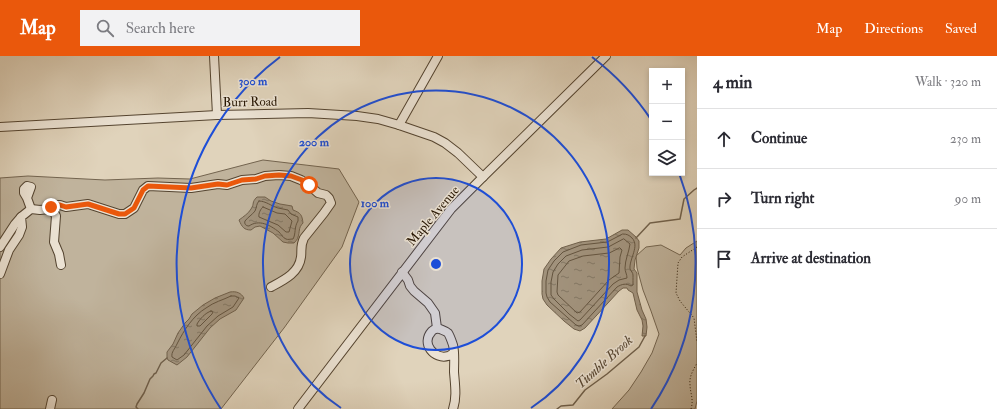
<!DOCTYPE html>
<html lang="en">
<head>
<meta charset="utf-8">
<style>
	body { margin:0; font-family:"IM FELL Double Pica",serif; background:#f2f2f3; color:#2b2b33 }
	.controls { position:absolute; right:12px; top:12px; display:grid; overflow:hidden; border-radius:0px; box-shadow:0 2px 6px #0003 }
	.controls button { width:36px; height:36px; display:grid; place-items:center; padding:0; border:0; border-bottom:1px solid #e1e1e2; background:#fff; color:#2b2b33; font:20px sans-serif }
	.stop { position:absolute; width:12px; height:12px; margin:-9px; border:3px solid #ea580c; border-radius:50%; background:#fff }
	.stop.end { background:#ea580c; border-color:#fff; box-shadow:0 1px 4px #0008 }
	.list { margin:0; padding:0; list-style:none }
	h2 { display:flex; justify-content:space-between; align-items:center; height:52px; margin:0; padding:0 16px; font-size:17px }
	h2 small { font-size:13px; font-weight:400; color:#7c7c81 }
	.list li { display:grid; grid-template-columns:26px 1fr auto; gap:12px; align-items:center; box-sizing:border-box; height:60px; padding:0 16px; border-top:1px solid #e1e1e2 }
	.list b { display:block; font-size:15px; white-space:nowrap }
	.list em { font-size:13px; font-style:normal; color:#7c7c81 }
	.icon { flex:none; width:22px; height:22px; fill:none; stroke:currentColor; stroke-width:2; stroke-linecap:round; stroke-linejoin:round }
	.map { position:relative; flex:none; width:697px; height:353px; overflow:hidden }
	header { display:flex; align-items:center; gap:24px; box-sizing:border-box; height:56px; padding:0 20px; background:#ea580c; color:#fff }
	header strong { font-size:19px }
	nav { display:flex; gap:22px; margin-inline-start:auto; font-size:14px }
	.search { width:280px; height:36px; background:#f2f2f3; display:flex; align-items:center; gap:10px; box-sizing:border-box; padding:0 14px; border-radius:0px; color:#7c7c81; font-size:15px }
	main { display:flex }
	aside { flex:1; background:#fff }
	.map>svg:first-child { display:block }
	.green { fill:#c0b39c; stroke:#73644f }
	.water { fill:url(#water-ripples); stroke:#70604b }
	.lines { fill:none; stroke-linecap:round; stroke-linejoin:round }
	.shore { stroke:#64543f; stroke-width:1 }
	.stream { stroke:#70604b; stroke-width:1.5 }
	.minor-casing { stroke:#544430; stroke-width:10 }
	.path { stroke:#261502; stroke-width:1; stroke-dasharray:1 2; stroke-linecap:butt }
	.minor { stroke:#ebe2d3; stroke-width:8 }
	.route { stroke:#ea580c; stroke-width:5 }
	.ring { fill:none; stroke:#1d4ed8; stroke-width:2 }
	.labels { text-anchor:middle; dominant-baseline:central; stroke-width:3; stroke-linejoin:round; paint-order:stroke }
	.street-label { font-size:13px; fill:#261502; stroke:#ebe2d3 }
	.water-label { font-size:14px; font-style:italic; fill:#574733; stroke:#ebe2d3 }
	.centre { fill:#1d4ed8; stroke:#ebe2d3; stroke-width:2 }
	.ring-label { font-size:12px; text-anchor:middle; font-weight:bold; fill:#1d4ed8; stroke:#ebe2d3; stroke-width:3; stroke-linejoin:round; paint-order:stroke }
</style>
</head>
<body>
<header>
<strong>Map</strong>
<div class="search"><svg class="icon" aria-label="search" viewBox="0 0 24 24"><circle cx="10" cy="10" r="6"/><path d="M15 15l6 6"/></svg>Search here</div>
<nav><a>Map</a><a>Directions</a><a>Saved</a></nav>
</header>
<main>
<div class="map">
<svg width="697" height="353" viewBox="0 0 697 353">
	<defs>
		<pattern id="water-ripples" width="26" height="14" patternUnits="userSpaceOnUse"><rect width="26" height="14" fill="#a1927c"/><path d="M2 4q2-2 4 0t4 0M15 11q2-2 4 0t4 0" fill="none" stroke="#837663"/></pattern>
	</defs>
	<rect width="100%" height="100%" fill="#e0d3bb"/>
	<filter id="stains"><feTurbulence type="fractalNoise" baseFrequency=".005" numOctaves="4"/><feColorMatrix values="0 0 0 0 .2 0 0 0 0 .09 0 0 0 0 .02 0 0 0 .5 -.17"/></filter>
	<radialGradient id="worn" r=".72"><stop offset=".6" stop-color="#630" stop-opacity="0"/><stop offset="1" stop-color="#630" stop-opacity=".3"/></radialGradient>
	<!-- green -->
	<g class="green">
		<polygon points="263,104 339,113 359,146 342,191 284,272 221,353 0,353 0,122 28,120 105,124 158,122 190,123"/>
		<polygon points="697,185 697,345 695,353 612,353 629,334 641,316 652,297 659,278 651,255 643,234 637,212 636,200 646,191 661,189 680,199 686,192"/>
	</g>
	<!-- water -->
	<g class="water">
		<path d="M 257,141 L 265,141 L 271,145 L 280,148 L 292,150 L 293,154 C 301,157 302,159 303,167 C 298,172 300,176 298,181 C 298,183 295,186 294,187 L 288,187 L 283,186 L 273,177 L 260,170 L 255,171 L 251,174 C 244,174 242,171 239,164 C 243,161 249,157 251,153 C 255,147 251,147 257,141 Z"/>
		<polygon points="622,174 628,174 636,181 639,185 639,192 635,204 634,213 637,217 637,236 642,254 646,263 647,271 646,280 642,280 643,270 642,264 637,254 633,237 628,234 627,232 623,232 619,235 585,272 580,275 574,273 564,265 547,249 543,243 542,238 542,225 544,213 551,203 561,192 580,186 606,183"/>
		<path d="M 230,236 C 237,235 241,237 244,242 L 236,254 L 220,263 L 210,272 L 187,301 L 177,309 L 168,304 L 167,302 L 167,296 L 173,288 L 178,277 L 185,267 L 189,263 L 192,258 L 203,249 L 215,242 Z"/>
	</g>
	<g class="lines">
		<!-- shore -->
		<g class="shore">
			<path d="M 259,145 C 266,145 271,150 278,152 C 281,153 285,153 288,154 L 291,158 L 298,161 L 298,165 C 294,171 296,178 293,183 C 290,183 288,184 286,183 C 283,182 281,178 279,176 C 270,169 259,163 249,170 C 246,170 244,168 245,165 C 248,161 252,159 255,155 C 257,151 256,148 259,145 Z"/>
			<path d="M 263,151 L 277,157 L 285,158 L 292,165 L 289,176 L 286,176 L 278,169 L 259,161 C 258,158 261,152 263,151 Z"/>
			<path d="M 623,178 C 627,178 629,179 632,182 C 640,190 629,203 630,213 C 631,215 633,217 633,219 C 633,222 633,227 633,229 L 631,230 C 626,227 622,228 617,231 L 582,269 L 579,270 L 576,269 L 550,246 L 547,241 L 546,237 L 546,225 L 548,214 L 554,205 L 563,196 L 581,189 L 607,186 Z"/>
			<path d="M 624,183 L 630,188 C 629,196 625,204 625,212 C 625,216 627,218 627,222 L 619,224 L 613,228 L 580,264 L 578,265 L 569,258 L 554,243 L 551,239 L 551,226 L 553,216 L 558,208 L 566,200 L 582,194 L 608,191 Z"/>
			<polygon points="620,192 622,194 620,201 619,217 609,224 580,256 577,257 558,239 557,236 558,219 569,205 583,200 609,197"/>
			<path d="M 231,240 L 235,240 L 239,242 L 233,251 L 218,260 L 207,270 L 184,299 L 177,304 L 172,301 C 171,296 175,293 177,288 C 184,274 193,260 206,252 C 214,246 223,244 231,240 Z"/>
			<path d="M 211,255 L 213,256 L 212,258 L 200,270 L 197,270 L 197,268 C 200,263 205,257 211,255 Z"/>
		</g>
		<!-- stream -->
		<g class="stream">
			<polyline points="636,182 650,167 680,163 684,143 694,134 697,132"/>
			<polyline points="138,353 136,351 137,348 144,337 150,323 153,320 154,318 156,317 161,307 167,302"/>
			<polyline points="557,353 561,350 573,349 585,334 607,318 639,291 645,280"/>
		</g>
		<defs>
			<g id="minor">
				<polyline points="214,0 217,59"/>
				<polyline points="399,69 438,0"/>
				<polyline points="0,71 217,59 308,57 357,60 378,63 399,69 434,81 445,87 458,97 483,121"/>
				<polyline points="27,142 24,137 24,133 27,130 31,131 27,142 31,153"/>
				<polyline points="51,151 56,160 54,186 59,198 61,209"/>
				<polyline points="0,191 15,168 21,161"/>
				<polyline points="402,216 408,224 410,230 414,235 428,247 435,257 437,272"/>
				<path d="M 0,218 L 9,194 L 19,179 L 22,171 L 21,161 L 31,153 L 40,154 L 48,153 L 55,149 L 60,149 L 66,151 L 88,148 L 119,158 L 125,158 L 134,152 L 143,134 L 148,130 L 191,132 L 218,128 L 227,129 L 242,124 L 256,123 L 265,120 L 279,119 L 291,120 L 301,124 L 309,129 L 318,137 L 326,139 L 329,142 L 331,147 L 324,157 L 304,182 C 300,190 302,194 301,201 C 299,217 284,224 271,231"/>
				<polyline points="50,353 52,344"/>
				<polyline points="298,353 451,153 483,121 606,0"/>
				<path d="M 453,353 C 457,341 455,329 454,316 C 454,308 455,297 453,289 C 452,286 450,280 448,277 C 446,275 442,274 440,273 C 436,272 434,273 432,275 C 420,288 435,304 448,300 C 449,300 452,298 453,297"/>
			</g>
		</defs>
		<!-- minor casing -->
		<use href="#minor" class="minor-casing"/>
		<!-- path -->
		<g class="path">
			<polyline points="697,191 682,201 678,207 676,237 680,245 694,262 697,286"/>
			<path d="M 691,353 C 694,343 690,337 690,328 C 689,320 694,313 697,307"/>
		</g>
		<!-- minor -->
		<use href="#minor" class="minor"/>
	</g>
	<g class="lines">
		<!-- route -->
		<polyline class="route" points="51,151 54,149 60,149 66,151 88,148 119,158 125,158 134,152 143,134 148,130 191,132 218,128 227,129 242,124 256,123 265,120 279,119 291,120 302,124 309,129"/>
	</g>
	<!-- distance rings -->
	<circle cx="436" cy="208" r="86" fill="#1d4ed8" fill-opacity=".12"/>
	<g class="ring">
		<circle cx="436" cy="208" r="86"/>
		<path d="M341 352A173 173 0 1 1 531 352"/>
		<path d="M221 353A259 259 0 0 1 280 1M592 1A259 259 0 0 1 652 65M679 117A259 259 0 0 1 651 353"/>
	</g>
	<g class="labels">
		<!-- street labels -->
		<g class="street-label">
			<text transform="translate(250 46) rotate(-1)">Burr Road</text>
			<text transform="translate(433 160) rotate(-50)">Maple Avenue</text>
		</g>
		<!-- water labels -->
		<g class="water-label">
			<text transform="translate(604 306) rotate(-42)">Tumble Brook</text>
		</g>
	</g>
	<circle cx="436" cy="208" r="6" class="centre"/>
	<g class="ring-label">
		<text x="253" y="29">300 m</text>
		<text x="314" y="90">200 m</text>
		<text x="375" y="151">100 m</text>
	</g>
	<rect width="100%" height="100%" filter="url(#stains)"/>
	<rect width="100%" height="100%" fill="url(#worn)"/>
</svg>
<div class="controls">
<button>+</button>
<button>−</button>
<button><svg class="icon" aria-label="layers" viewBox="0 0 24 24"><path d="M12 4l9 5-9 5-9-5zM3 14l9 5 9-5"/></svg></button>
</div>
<div class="stop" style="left:309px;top:129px"></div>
<div class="stop end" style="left:51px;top:151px"></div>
</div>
<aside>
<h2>4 min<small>Walk · 320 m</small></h2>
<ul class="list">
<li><svg class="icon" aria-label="ahead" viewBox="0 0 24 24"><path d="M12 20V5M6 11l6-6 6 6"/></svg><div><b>Continue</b></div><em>230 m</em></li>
<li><svg class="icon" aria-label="right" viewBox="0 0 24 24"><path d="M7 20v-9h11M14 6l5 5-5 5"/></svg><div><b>Turn right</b></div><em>90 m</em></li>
<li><svg class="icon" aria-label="arrive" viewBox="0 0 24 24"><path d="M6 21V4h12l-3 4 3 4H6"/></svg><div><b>Arrive at destination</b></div></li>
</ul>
</aside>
</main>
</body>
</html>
